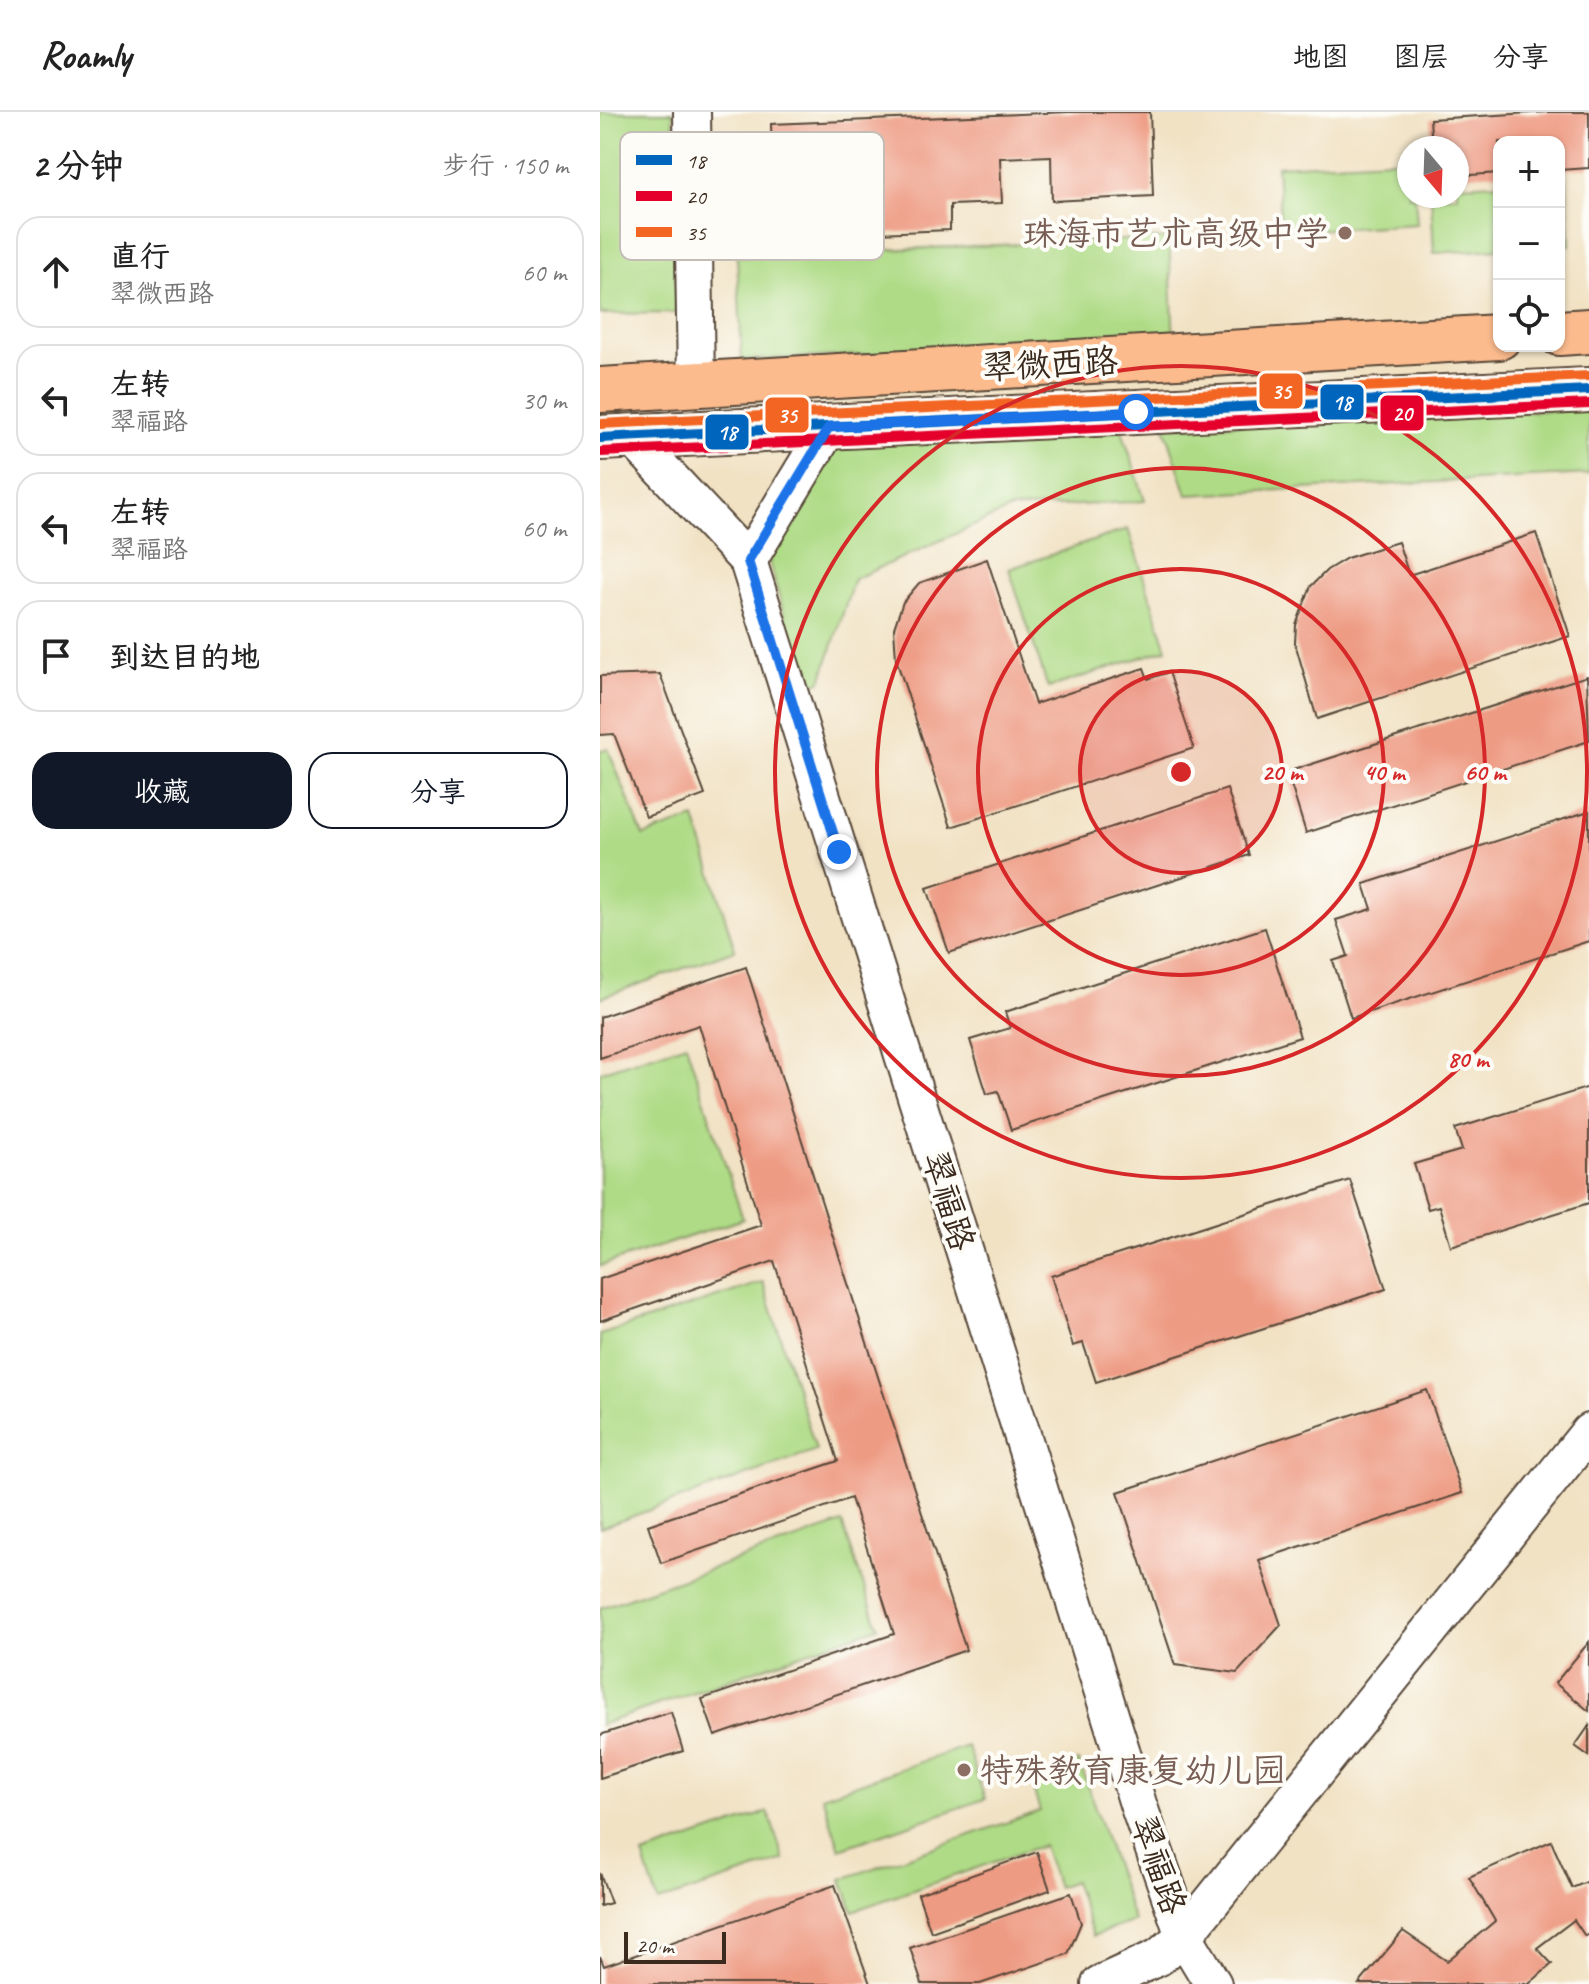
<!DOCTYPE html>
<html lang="zh">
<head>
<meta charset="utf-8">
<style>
	body { margin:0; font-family:Caveat,"LXGW WenKai TC",sans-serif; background:#f2f2f2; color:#222 }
	.controls { position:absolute; right:24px; top:24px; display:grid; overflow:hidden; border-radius:16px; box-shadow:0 2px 6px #0004 }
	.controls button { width:72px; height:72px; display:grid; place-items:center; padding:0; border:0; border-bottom:2px solid #e0e0e0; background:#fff; color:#222; font:40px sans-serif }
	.compass { position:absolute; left:797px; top:24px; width:72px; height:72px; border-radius:50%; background:#fff; box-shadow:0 2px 6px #0004; rotate:161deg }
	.scale { position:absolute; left:24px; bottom:20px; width:102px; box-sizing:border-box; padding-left:8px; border:4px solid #3b2a1e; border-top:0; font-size:22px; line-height:28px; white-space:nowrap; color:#3b2a1e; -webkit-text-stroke:6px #fdfcf7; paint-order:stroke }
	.stop { position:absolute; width:24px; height:24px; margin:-18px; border:6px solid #1a73e8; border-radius:50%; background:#fff }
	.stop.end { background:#1a73e8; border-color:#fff; box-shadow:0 2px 8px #0008 }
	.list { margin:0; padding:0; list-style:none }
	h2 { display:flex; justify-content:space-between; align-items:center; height:104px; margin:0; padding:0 32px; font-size:34px }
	h2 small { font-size:26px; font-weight:400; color:#767676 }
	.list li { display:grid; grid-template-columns:52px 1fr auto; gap:24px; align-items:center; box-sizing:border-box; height:112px; margin:0 16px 16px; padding:0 16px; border:2px solid #e0e0e0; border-radius:24px }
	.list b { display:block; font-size:30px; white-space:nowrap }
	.list p { margin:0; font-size:26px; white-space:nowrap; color:#767676 }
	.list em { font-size:26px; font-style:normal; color:#767676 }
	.actions { display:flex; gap:16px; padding:24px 32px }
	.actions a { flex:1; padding:18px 0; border:2px solid #111827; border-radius:24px; text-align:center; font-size:28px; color:#111827 }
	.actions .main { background:#111827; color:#fff }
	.icon { flex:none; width:44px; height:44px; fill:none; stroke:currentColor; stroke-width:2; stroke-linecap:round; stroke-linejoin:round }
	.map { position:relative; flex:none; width:989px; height:1872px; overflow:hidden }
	header { display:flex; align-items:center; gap:48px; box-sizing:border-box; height:112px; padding:0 40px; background:#fff; border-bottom:2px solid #e0e0e0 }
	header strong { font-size:38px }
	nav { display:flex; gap:44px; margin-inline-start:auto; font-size:28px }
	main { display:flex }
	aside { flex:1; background:#fff }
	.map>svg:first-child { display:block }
	.green { fill:#afdb86; stroke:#758252; stroke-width:2 }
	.building { fill:#ee9b84 }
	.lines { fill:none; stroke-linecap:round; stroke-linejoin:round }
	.street-casing { stroke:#564637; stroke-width:40 }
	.primary-casing { stroke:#564637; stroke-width:48 }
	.street { stroke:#fff; stroke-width:36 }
	.primary { stroke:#fbbb8d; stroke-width:44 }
	.bus-1-casing { stroke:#fdfcf7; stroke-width:16 }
	.bus-2-casing { stroke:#fdfcf7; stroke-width:16 }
	.bus-3-casing { stroke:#fdfcf7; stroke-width:16 }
	.bus-1 { stroke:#0065bd; stroke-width:10 }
	.bus-2 { stroke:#e4002b; stroke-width:10 }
	.bus-3 { stroke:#f26522; stroke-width:10 }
	.route { stroke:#1a73e8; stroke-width:10 }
	.ring { fill:none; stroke:#d62828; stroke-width:4 }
	.education-dot { fill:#8d6e63; stroke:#fdfcf7; stroke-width:3 }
	.labels { text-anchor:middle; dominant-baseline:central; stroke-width:8; stroke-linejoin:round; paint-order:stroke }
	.education-label { font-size:34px; fill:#785e54; stroke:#fdfcf7; text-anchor:end }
	.street-label { font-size:34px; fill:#3b2a1e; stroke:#fdfcf7 }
	.key { fill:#fdfcf7; stroke:#c3bdb6; stroke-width:2 }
	.key-label { font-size:22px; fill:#3b2a1e }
	.centre { fill:#d62828; stroke:#fdfcf7; stroke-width:4 }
	.ring-label { font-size:24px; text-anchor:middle; font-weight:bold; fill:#d62828; stroke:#fdfcf7; stroke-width:8; stroke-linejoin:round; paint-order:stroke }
	.line-badge { stroke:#fdfcf7; stroke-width:3 }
	.badge-label { font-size:22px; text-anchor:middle; font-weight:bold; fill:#fff }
</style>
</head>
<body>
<header>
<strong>Roamly</strong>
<nav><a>地图</a><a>图层</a><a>分享</a></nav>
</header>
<main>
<aside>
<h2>2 分钟<small>步行 · 150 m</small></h2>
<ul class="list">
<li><svg class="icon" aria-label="ahead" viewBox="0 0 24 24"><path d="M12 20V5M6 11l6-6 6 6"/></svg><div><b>直行</b><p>翠微西路</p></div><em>60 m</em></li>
<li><svg class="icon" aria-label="left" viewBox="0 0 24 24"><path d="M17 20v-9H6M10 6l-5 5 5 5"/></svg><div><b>左转</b><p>翠福路</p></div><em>30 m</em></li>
<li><svg class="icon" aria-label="left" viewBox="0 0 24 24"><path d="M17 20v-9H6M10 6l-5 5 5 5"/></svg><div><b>左转</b><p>翠福路</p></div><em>60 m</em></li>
<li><svg class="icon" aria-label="arrive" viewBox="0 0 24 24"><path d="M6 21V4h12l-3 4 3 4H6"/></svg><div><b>到达目的地</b></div></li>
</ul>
<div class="actions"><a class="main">收藏</a><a>分享</a></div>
</aside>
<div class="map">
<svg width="989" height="1872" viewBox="0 0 989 1872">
	<rect width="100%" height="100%" fill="#fdfcf7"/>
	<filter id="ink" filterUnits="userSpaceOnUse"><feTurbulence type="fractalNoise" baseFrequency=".0125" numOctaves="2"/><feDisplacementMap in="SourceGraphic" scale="16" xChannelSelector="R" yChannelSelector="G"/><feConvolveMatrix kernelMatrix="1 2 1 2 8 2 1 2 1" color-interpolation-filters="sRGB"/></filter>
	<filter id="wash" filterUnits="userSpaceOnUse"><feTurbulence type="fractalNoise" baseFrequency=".006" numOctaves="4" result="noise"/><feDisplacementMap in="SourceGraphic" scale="32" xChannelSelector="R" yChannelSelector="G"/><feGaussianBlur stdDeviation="1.8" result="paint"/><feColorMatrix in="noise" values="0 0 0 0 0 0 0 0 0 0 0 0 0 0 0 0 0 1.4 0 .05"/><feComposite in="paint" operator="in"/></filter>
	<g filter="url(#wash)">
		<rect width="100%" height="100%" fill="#f1e2c4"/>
		<!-- green -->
		<g class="green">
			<polygon points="0,0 73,0 76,201 0,202"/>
			<polygon points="809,47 809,84 815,84 817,112 681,120 677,54"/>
			<polygon points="959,67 966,67 970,133 959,133"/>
			<polygon points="899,71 899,137 834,141 831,84 857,84 857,73"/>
			<polygon points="569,126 574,230 142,248 137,144"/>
			<polygon points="989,297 989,362 587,383 565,315"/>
			<polygon points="521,315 545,389 411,397 254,467 221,569 204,574 169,449 237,334"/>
			<polygon points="528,417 567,537 448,576 409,457"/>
			<polygon points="8,637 43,724 95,706 135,838 0,886 0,638"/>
			<polygon points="86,932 143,1107 0,1154 0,960"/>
			<polygon points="163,1170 216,1338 0,1416 0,1223"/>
			<polygon points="242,1411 278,1515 0,1613 0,1496"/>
			<polygon points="367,1634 385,1687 240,1737 222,1684"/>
			<polygon points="479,1649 534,1809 493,1824 474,1769 457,1775 443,1733 253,1799 242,1767 440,1699 430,1667"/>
			<polygon points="168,1700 184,1748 58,1790 43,1743"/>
		</g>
		<g id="blocks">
			<!-- building -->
			<g class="building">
				<polygon points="469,0 550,0 553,84 452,89 451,44 400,46 402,91 350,93 350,118 228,123 227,100 174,101 171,12"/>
				<polygon points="948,0 989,0 989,56 959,58 959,30 899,30 899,61 857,64 857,36 832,36 830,7"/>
				<polygon points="936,421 970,524 717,607 695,531 696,513 704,492 711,474 727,458 747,446 798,430 809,463"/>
				<polygon points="387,447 435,592 544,556 548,567 569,560 594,636 351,715 296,547 294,516 303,490 319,471"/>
				<polygon points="60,562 105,683 46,705 14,622 0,623 0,564"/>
				<polygon points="987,564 989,629 706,721 687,660"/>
				<polygon points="627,677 649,743 349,841 327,776"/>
				<polygon points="989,699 989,829 751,906 733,849 748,844 736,808 772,797 764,772"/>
				<polygon points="665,816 700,925 411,1018 398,979 387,982 370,928 410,916 405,900"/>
				<polygon points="146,855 366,1538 115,1624 102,1587 294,1522 251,1386 61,1451 48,1413 238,1349 174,1149 0,1209 0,1167 161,1113 99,913 0,946 0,905"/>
				<polygon points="989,975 989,1091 851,1134 839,1094 828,1097 814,1052 862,1038 855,1017"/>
				<polygon points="750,1068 786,1177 496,1270 483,1231 473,1234 451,1164"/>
				<polygon points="827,1278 862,1381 659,1448 681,1513 637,1561 575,1553 518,1380"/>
				<polygon points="989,1530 989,1599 955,1571"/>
				<polygon points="71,1600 83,1639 0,1666 0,1623"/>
				<polygon points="989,1614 989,1644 975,1634"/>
				<polygon points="951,1729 972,1776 989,1769 989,1822 985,1824 974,1808 937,1836 952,1852 929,1872 759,1872 803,1819 847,1849 895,1809 869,1765"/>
				<polygon points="437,1740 450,1778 331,1820 318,1782"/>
				<polygon points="0,1761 11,1791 0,1794"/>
				<polygon points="235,1773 270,1872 0,1872 0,1844 4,1854"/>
				<polygon points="471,1781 481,1811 468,1842 380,1872 322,1872 310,1836"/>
			</g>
		</g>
	</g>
	<g filter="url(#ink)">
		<use href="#blocks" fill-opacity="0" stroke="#564637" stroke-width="2"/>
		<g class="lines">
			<defs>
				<g id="street">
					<polyline points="92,0 96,273"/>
					<polyline points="32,325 148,449 538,1692 584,1824 613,1872"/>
					<polyline points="148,449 229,315"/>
					<polyline points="500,1872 559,1845 584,1824 989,1320"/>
				</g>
				<g id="primary">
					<polyline points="959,221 989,219"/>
					<polyline points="0,278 899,225"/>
					<polyline points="0,326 989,278"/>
				</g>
			</defs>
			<!-- street casing -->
			<use href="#street" class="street-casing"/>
			<!-- primary casing -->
			<use href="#primary" class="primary-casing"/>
			<!-- street -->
			<use href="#street" class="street"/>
			<!-- primary -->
			<use href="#primary" class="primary"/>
			<defs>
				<polyline id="bus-1" points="0,326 989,278"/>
				<polyline id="bus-2" points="1,340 989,292"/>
				<polyline id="bus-3" points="0,312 988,264"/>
			</defs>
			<!-- bus-1 casing -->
			<use href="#bus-1" class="bus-1-casing"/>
			<!-- bus-2 casing -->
			<use href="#bus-2" class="bus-2-casing"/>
			<!-- bus-3 casing -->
			<use href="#bus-3" class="bus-3-casing"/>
			<!-- bus-1 -->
			<use href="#bus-1" class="bus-1"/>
			<!-- bus-2 -->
			<use href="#bus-2" class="bus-2"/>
			<!-- bus-3 -->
			<use href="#bus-3" class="bus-3"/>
		</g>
	</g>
	<g class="lines" filter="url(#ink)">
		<!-- route -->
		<polyline class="route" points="239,740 148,449 229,315 536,300"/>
	</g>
	<!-- distance rings -->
	<circle cx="581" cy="660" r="101" fill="#d62828" fill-opacity=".12"/>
	<g class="ring">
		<circle cx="581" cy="660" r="101"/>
		<circle cx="581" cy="660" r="203"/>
		<circle cx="581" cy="660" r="304"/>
		<circle cx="581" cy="660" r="406"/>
	</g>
	<!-- markers -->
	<g class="education-dot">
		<circle cx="745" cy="121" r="8"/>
		<circle cx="364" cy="1658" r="8"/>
	</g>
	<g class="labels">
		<!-- education labels -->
		<g class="education-label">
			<text x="729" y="121">珠海市艺术高级中学</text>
			<text x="380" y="1658" text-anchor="start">特殊教育康复幼儿园</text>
		</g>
		<!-- street labels -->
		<g class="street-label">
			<text transform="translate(450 252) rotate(-3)">翠微西路</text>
			<text transform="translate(349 1089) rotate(73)">翠福路</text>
			<text transform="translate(559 1753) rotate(71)">翠福路</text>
		</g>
	</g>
	<!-- legend -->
	<rect x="20" y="20" width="264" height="128" rx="12" class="key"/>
	<rect x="36" y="43" width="36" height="10" fill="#0065bd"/>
	<rect x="36" y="79" width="36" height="10" fill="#e4002b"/>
	<rect x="36" y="115" width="36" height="10" fill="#f26522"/>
	<g class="key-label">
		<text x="86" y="56">18</text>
		<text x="86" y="92">20</text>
		<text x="86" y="128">35</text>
	</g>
	<circle cx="581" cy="660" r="12" class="centre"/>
	<g class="ring-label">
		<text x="682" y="668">20 m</text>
		<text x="784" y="668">40 m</text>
		<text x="885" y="668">60 m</text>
		<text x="868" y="955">80 m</text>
	</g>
	<g class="line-badge">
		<rect x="658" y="260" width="46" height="38" rx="8" fill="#f26522"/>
		<rect x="719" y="271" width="46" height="38" rx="8" fill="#0065bd"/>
		<rect x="779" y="282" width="46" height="38" rx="8" fill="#e4002b"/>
		<rect x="164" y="284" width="46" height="38" rx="8" fill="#f26522"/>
		<rect x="104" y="301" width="46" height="38" rx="8" fill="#0065bd"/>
	</g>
	<g class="badge-label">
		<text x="681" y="287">35</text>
		<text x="742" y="298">18</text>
		<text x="802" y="309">20</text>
		<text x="187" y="311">35</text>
		<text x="127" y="328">18</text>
	</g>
</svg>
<div class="controls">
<button>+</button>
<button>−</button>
<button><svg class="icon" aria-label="locate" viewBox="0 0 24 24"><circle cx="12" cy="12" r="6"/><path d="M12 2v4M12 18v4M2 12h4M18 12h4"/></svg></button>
</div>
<svg class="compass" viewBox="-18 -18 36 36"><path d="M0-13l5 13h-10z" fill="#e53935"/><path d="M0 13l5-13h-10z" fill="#767676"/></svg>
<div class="scale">20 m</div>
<div class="stop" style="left:536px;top:300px"></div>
<div class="stop end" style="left:239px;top:740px"></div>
</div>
</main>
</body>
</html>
